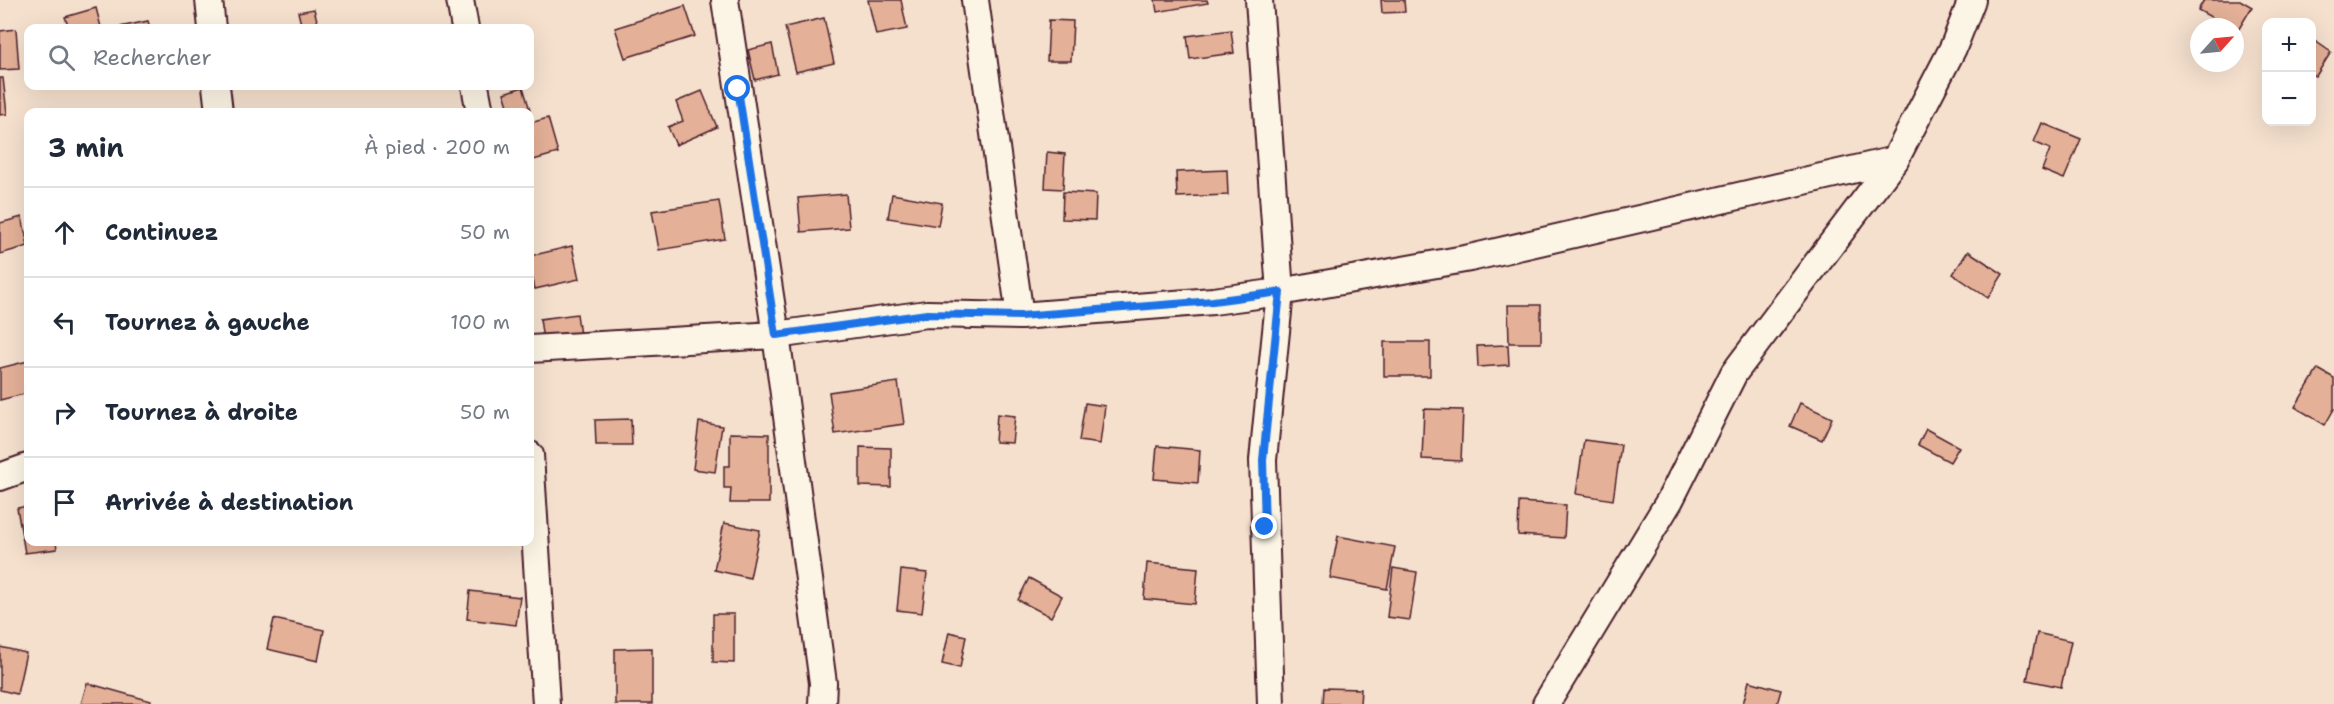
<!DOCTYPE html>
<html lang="fr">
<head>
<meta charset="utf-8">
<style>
	body { margin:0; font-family:"Shantell Sans",sans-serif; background:#f6f6f7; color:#1f2937 }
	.controls { position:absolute; right:18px; top:18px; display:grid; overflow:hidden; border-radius:12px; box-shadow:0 6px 24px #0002 }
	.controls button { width:54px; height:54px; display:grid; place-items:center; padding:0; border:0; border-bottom:2px solid #e0e1e3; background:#fff; color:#1f2937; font:30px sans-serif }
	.compass { position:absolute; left:2190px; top:18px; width:54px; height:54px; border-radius:50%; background:#fff; box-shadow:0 6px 24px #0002; rotate:63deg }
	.stop { position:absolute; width:18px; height:18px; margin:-14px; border:4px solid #1a73e8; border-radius:50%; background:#fff }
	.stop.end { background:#1a73e8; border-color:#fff; box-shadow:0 2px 6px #0008 }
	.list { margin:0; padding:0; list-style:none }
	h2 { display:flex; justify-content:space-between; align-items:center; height:78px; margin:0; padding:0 24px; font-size:26px }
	h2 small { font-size:20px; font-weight:400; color:#747a83 }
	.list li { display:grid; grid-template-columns:39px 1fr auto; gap:18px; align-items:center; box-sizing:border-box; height:90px; padding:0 24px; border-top:2px solid #e0e1e3 }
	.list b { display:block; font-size:22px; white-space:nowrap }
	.list em { font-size:20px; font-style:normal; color:#747a83 }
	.icon { flex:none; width:33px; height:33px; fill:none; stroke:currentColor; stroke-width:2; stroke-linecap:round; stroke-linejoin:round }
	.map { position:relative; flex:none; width:2334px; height:704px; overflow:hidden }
	.search { position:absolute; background:#fff; box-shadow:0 6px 24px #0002; left:24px; top:24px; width:510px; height:66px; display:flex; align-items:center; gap:15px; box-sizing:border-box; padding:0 21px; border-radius:12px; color:#747a83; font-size:22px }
	.panel { position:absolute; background:#fff; box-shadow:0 6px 24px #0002; left:24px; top:108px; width:510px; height:438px; border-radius:12px }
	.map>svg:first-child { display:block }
	.building { fill:#e4b097; stroke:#4a1f2b; stroke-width:1.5 }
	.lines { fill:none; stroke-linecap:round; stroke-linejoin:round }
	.minor-casing { stroke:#4a1f2b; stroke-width:30 }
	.minor { stroke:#fcf5e5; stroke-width:26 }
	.route { stroke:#1a73e8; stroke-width:8 }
</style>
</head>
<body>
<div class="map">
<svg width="2334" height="704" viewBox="0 0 2334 704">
	<rect width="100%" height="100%" fill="#f5e0ce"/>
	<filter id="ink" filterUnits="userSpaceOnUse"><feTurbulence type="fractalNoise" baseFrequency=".0167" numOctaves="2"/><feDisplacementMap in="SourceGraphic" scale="12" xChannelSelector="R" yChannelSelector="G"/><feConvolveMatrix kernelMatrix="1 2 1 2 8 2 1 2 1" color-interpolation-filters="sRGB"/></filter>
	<g filter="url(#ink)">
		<!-- building -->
		<g class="building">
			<polygon points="868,0 901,0 907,29 876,35"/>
			<polygon points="1155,0 1207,0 1208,3 1157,12"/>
			<polygon points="1381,0 1404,0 1405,12 1382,13"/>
			<polygon points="2204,0 2240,0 2252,7 2237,32 2235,27 2229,27 2198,10"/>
			<polygon points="685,6 695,36 625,58 615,28"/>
			<polygon points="96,8 101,27 69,28 65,17"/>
			<polygon points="314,9 319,28 302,28 298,12"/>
			<polygon points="824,18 834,63 796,72 785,27"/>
			<polygon points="1049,20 1073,21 1071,61 1047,61"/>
			<polygon points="148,21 150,28 115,28"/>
			<polygon points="16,29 19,69 0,70 0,31"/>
			<polygon points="1231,30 1234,53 1190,59 1187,36"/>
			<polygon points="2312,39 2331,52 2316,76 2312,74"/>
			<polygon points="772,44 778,74 755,80 748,50"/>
			<polygon points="0,78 3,78 7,114 0,115"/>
			<polygon points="523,87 530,110 510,112 504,93"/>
			<polygon points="702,91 717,127 676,145 668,127 683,121 676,102"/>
			<polygon points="548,118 558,153 530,161 530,123"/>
			<polygon points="2042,123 2081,139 2064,179 2042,170 2050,149 2034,142"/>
			<polygon points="1047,152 1065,154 1063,189 1045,188"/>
			<polygon points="1227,170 1228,195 1177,197 1176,172"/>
			<polygon points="1063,192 1096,194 1095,220 1062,219"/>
			<polygon points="846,194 849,228 801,232 798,198"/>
			<polygon points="892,194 942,203 938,226 888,218"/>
			<polygon points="719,201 725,239 659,250 652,211"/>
			<polygon points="22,217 28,246 0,254 0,223"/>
			<polygon points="572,246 579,279 535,289 530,267 530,256"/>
			<polygon points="1968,251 2003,274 1988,298 1953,274"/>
			<polygon points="1508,305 1541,305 1541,343 1509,343"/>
			<polygon points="577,314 580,335 543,340 540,319"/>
			<rect x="1384" y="342" width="46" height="34"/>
			<polygon points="1508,345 1509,365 1478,367 1477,346"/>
			<polygon points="28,361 28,393 0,400 0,368"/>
			<polygon points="2318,369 2334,378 2334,409 2325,425 2295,407"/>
			<polygon points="898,382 904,424 835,434 829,392"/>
			<polygon points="1085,403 1105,406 1100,444 1079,441"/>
			<polygon points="1800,403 1832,418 1822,440 1790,426"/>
			<polygon points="1424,409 1463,410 1461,461 1422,459"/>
			<polygon points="997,414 1015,416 1012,443 995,442"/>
			<polygon points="631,419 632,445 596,445 595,420"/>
			<polygon points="699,422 722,426 715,472 693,469"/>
			<polygon points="1926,429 1959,447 1950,462 1918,445"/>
			<polygon points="730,433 769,434 769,503 730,503 731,488 724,488 724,466 730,466"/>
			<polygon points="1584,440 1621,445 1613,500 1576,494"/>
			<polygon points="1157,446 1200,450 1198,483 1154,479"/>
			<polygon points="860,447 891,448 891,487 860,486"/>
			<polygon points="1519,502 1566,505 1564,538 1518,535"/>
			<polygon points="28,506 28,542 56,542 57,549 25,553 17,508"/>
			<polygon points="724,523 760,530 750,578 714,570"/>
			<polygon points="1338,536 1395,547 1387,589 1330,578"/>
			<polygon points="1147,563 1198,568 1195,604 1144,599"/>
			<polygon points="1393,568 1417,572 1410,620 1387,617"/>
			<polygon points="901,570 927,573 922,613 897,610"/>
			<polygon points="1029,578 1062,596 1051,617 1018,600"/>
			<polygon points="470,591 520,597 516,625 467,619"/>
			<polygon points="713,614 734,614 734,663 713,662"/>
			<polygon points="274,619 324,630 318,661 267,649"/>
			<polygon points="949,632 966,636 960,668 942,664"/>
			<polygon points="2037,633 2071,641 2061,687 2027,680"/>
			<polygon points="0,647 26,653 17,694 0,690"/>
			<polygon points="652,648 652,704 615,704 615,649"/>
			<polygon points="1749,681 1781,690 1777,704 1743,704"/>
			<polygon points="87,683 151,701 150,704 81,704"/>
			<polygon points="1324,688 1361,689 1360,704 1323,704"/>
		</g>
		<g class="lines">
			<defs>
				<g id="minor">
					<polyline points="209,0 212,28"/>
					<polyline points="460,0 465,28"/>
					<polyline points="725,0 776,335 823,683 822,704"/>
					<polyline points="975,0 1020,316"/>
					<polyline points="1259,0 1280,292 1263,460 1271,704"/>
					<polyline points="216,86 219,112"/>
					<polyline points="475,86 480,112"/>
					<polyline points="530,349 776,335 927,314 1020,316 1213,301 1280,292 1470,258 1895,160"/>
					<polyline points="530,455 546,704"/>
					<polyline points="0,477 28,467"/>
					<polyline points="1546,704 1670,500 1734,373 1895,160 1953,48 1972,0"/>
				</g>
			</defs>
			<!-- minor casing -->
			<use href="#minor" class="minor-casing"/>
			<!-- minor -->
			<use href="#minor" class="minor"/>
		</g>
	</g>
	<g class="lines" filter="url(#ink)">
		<!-- route -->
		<polyline class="route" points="738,89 776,335 927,314 1020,316 1213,301 1280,292 1263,460 1265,527"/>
	</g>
</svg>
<div class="controls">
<button>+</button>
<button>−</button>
</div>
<svg class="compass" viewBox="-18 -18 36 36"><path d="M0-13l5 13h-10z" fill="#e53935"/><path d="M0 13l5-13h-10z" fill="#747a83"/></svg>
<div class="stop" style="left:738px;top:89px"></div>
<div class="stop end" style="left:1265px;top:527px"></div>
<div class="search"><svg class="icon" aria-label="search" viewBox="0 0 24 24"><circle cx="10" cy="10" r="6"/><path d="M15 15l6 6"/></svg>Rechercher</div>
<section class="panel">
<h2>3 min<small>À pied · 200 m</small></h2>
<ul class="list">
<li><svg class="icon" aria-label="ahead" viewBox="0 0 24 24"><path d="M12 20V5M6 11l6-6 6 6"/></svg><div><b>Continuez</b></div><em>50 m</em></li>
<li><svg class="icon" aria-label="left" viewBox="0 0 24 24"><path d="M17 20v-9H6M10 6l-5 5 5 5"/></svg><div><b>Tournez à gauche</b></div><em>100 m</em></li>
<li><svg class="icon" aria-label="right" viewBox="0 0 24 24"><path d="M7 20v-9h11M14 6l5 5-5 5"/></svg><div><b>Tournez à droite</b></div><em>50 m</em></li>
<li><svg class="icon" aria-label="arrive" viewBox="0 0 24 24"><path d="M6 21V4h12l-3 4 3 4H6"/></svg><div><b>Arrivée à destination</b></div></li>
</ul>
</section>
</div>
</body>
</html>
